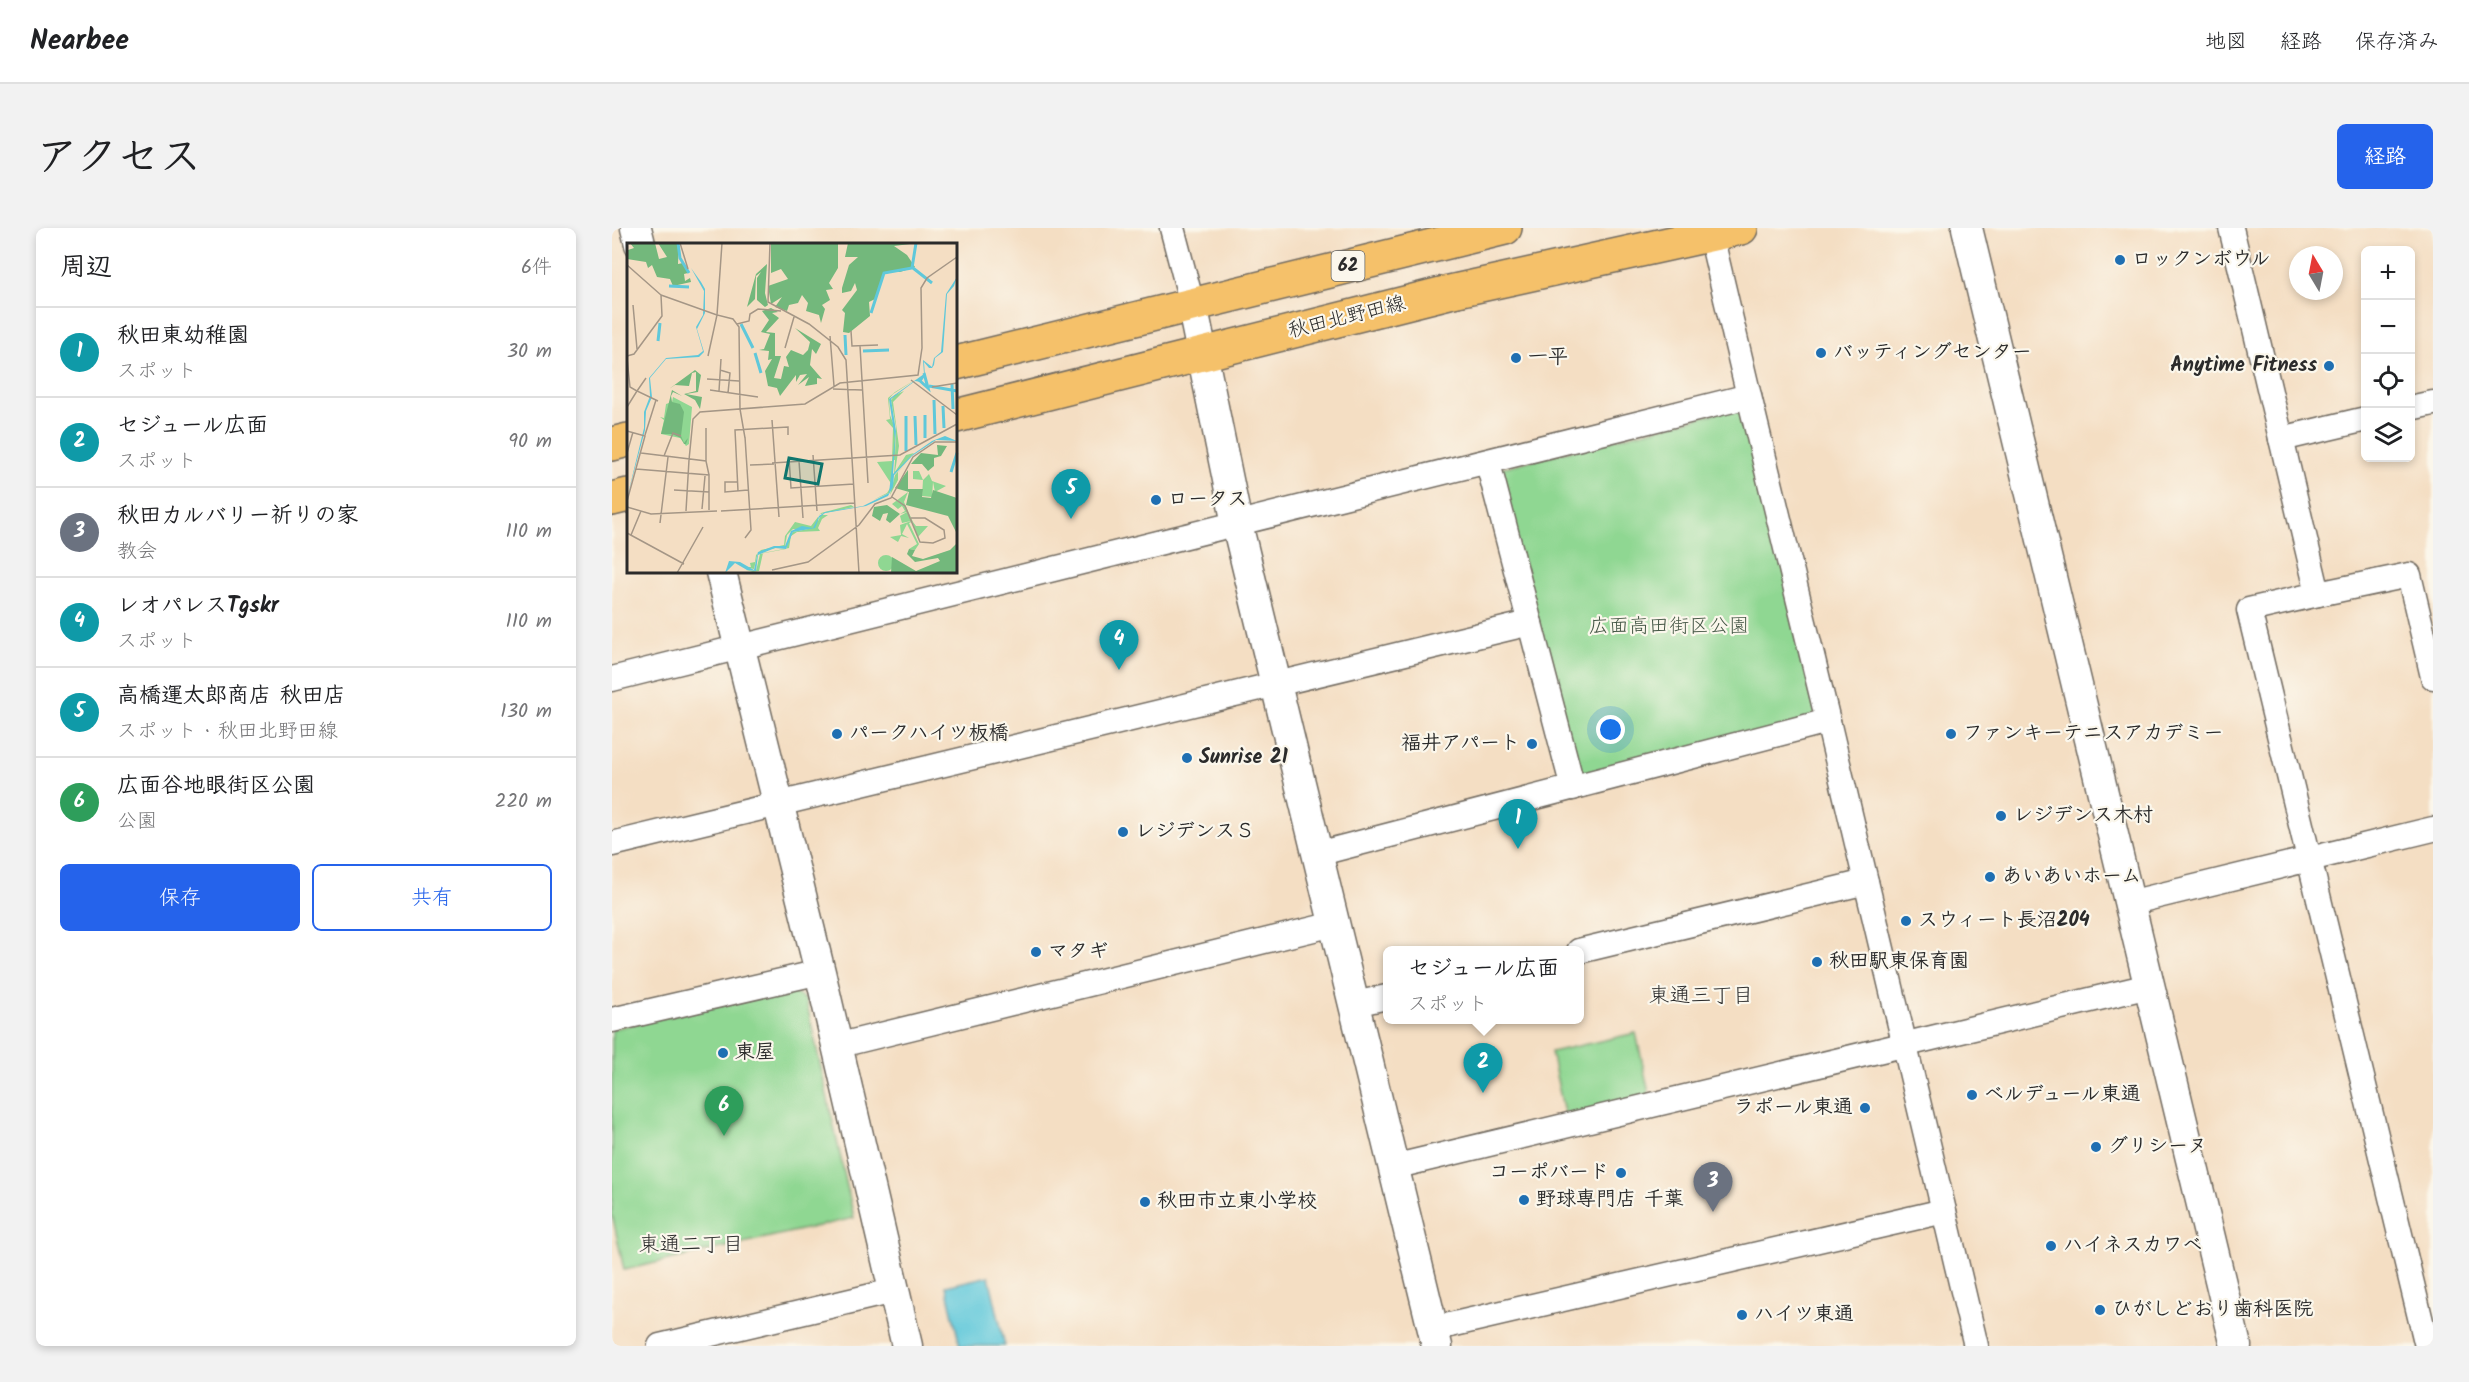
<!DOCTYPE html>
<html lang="ja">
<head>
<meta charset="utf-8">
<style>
	body { margin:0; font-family:Kalam,"Klee One",sans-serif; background:#f2f2f2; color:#202124 }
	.controls { position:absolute; right:18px; top:18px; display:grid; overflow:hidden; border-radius:9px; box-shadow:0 3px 9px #0003 }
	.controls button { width:54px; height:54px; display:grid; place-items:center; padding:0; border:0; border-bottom:2px solid #e0e0e0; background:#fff; color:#202124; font:30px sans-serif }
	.compass { position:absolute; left:1677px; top:18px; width:54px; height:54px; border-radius:50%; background:#fff; box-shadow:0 3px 9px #0003; rotate:350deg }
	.you { position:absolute; left:999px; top:502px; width:21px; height:21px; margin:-15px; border:4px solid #fff; border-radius:50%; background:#1a73e8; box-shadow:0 0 0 9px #1a73e833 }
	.badge { display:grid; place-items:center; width:39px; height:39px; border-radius:50%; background:#2563eb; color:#fff; font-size:20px; font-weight:700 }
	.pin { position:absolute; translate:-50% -50px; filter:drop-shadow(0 2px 3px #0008) }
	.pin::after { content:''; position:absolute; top:32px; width:21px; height:18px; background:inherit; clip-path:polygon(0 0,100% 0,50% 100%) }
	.popup { position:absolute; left:771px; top:718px; width:201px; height:78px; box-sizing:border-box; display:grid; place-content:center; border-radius:9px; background:#fff; filter:drop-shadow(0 2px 4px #0005); font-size:20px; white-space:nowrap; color:#757577 }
	.popup b { font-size:22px; color:#202124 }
	.popup::after { content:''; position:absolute; left:50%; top:100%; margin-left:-12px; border:12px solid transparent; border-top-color:#fff }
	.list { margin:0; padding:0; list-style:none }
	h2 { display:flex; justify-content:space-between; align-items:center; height:78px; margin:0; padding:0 24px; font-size:26px }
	h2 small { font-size:20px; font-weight:400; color:#757577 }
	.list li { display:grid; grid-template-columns:39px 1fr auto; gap:18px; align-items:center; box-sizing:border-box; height:90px; padding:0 24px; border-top:2px solid #e0e0e0 }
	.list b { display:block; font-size:22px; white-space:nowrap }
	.list p { margin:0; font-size:20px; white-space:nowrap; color:#757577 }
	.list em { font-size:20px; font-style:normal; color:#757577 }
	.actions { display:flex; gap:12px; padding:18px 24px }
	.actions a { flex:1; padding:14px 0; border:2px solid #2563eb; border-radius:9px; text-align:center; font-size:21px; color:#2563eb }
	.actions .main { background:#2563eb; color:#fff }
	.icon { flex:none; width:33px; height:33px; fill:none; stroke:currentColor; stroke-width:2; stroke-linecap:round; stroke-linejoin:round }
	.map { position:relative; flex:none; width:1821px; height:1118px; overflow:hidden; border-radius:9px }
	header { display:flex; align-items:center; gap:36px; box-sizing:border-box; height:84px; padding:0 30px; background:#fff; border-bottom:2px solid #e0e0e0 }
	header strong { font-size:28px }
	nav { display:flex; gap:33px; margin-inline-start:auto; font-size:21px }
	.intro { display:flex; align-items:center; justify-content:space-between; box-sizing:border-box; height:144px; padding:0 36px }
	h1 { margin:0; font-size:42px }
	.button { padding:15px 27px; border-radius:9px; background:#2563eb; color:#fff; font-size:21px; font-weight:700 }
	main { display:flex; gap:36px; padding:0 36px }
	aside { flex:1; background:#fff; border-radius:9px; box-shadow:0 3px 9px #0003 }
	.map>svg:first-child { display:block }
	.green { fill:#8fd792; stroke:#5d815e; stroke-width:1.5 }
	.water { fill:#5fc8da; stroke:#457a82; stroke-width:1.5 }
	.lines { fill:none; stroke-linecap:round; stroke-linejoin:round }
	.minor-casing { stroke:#716a60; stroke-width:27 }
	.tertiary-casing { stroke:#716a60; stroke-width:33 }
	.primary-casing { stroke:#716a60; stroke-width:36 }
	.minor { stroke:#fff; stroke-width:24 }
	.tertiary { stroke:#fff; stroke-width:30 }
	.primary { stroke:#f5c16b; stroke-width:33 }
	.poi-dot { fill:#1f6fb2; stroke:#fbf7ec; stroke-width:2 }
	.labels { text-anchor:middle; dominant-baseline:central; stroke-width:4.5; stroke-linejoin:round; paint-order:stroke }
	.shield { fill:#fbf7ec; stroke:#696865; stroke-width:1.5 }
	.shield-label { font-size:18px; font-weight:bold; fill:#2b2b2b }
	.poi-label { font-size:20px; font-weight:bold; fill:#2b2b2b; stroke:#fbf7ec; text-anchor:start }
	.street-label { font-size:20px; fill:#2b2b2b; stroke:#fbf7ec }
	.park-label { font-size:20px; fill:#445645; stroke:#fbf7ec }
	.neighbourhood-label { font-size:21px; fill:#2b2b2b; stroke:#fbf7ec }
	.inset-river { fill:none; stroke:#5fc8da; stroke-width:3 }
	.inset-road { fill:none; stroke:#a49686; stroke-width:1.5 }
	.view { fill:#0f766e; fill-opacity:0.15; stroke:#0f766e; stroke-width:3 }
	.inset-edge { fill:none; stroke:#2b2b2b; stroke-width:3 }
</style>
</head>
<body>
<header>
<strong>Nearbee</strong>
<nav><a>地図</a><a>経路</a><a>保存済み</a></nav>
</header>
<div class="intro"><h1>アクセス</h1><a class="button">経路</a></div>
<main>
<aside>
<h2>周辺<small>6件</small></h2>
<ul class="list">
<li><span class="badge" style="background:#0f9aa8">1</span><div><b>秋田東幼稚園</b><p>スポット</p></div><em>30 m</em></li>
<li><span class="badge" style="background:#0f9aa8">2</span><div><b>セジュール広面</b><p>スポット</p></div><em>90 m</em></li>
<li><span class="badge" style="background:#6b7280">3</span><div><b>秋田カルバリー祈りの家</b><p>教会</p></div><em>110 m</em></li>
<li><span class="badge" style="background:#0f9aa8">4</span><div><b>レオパレスTgskr</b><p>スポット</p></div><em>110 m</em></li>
<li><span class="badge" style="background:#0f9aa8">5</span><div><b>高橋運太郎商店 秋田店</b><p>スポット · 秋田北野田線</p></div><em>130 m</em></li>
<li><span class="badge" style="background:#2e9e5b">6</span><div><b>広面谷地眼街区公園</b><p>公園</p></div><em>220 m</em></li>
</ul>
<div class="actions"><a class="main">保存</a><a>共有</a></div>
</aside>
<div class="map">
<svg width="1821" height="1118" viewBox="0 0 1821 1118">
	<rect width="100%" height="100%" fill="#fbf7ec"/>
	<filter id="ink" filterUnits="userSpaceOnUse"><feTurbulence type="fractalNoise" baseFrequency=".0167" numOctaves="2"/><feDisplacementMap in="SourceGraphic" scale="12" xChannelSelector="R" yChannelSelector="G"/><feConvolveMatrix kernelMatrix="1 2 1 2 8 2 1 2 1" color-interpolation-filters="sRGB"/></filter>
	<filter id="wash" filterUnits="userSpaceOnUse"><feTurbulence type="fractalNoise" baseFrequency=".008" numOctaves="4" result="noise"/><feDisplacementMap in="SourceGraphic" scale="24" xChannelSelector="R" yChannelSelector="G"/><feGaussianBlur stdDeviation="1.35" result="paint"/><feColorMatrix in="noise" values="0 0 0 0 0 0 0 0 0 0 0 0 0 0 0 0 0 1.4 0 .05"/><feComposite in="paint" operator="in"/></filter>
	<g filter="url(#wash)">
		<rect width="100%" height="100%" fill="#f4dec3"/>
		<!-- green -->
		<g class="green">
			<polygon points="1136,177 1216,493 961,560 885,241"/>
			<polygon points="176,761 194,772 242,990 12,1042 0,986 0,801"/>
			<polygon points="1024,805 1038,870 953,889 939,824"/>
		</g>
		<!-- water -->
		<polygon class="water" points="377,1048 393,1118 348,1118 334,1058"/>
	</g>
	<g filter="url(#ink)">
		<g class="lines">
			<defs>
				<g id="minor">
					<polyline points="560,0 580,76"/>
					<polyline points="1619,0 1706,366 1637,382 1815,1118"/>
					<polyline points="1099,7 1137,168"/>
					<polyline points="1798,180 1821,175"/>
					<polyline points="1669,211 1754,191"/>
					<polyline points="876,235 961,560"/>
					<polyline points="1706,366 1797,347 1821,449"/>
					<polyline points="0,451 1137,168 1216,493 705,626"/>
					<polyline points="1216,493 1332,983"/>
					<polyline points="0,616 918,395"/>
					<polyline points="1517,675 1821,601"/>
					<polyline points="967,723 1254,654"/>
					<polyline points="742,776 775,769"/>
					<polyline points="0,792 208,744"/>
					<polyline points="224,818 722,696"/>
					<polyline points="781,939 1537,758"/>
					<polyline points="821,1101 1332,983 1364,1118"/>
					<polyline points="48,1118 281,1063"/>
				</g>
				<g id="tertiary">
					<polyline points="24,0 28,16"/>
					<polyline points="1355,0 1624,1118"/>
					<polyline points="580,76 625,296 825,1118"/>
					<polyline points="109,344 208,744 295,1118"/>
				</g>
				<g id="primary">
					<polyline points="344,135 893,0"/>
					<polyline points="344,188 837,64 1129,0"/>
					<polyline points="0,216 16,212"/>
					<polyline points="0,271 16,267"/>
				</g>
			</defs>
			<!-- minor casing -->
			<use href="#minor" class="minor-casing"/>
			<!-- tertiary casing -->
			<use href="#tertiary" class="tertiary-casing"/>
			<!-- primary casing -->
			<use href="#primary" class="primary-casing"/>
			<!-- minor -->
			<use href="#minor" class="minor"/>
			<!-- tertiary -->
			<use href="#tertiary" class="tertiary"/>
			<!-- primary -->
			<use href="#primary" class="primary"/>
		</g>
	</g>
	<!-- markers -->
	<g class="poi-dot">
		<circle cx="1508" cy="32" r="6"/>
		<circle cx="1209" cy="125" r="6"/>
		<circle cx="904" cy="130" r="6"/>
		<circle cx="1717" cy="138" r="6"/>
		<circle cx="544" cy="272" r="6"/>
		<circle cx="225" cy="506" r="6"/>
		<circle cx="1339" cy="506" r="6"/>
		<circle cx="920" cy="516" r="6"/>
		<circle cx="575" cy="530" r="6"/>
		<circle cx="1389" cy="588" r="6"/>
		<circle cx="511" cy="604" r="6"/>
		<circle cx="1378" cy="649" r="6"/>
		<circle cx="1294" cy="693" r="6"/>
		<circle cx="424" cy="724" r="6"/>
		<circle cx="1205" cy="734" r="6"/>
		<circle cx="111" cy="825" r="6"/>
		<circle cx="1360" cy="867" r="6"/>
		<circle cx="1253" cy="880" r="6"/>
		<circle cx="1484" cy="919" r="6"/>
		<circle cx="1009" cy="945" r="6"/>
		<circle cx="912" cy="972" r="6"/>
		<circle cx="533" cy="974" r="6"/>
		<circle cx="1439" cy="1018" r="6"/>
		<circle cx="1488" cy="1082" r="6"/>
		<circle cx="1130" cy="1087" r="6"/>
	</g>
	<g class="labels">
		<!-- shield labels -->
		<rect class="shield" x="719.5" y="23" width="33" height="30" rx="4.5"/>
		<g class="shield-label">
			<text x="736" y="38">62</text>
		</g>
		<!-- poi labels -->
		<g class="poi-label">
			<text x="1520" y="32">ロックンボウル</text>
			<text x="1221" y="125">バッティングセンター</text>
			<text x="916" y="130">一平</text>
			<text x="1705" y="138" text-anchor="end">Anytime Fitness</text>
			<text x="556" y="272">ロータス</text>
			<text x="237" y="506">パークハイツ板橋</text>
			<text x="1351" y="506">ファンキーテニスアカデミー</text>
			<text x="908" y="516" text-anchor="end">福井アパート</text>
			<text x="587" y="530">Sunrise 21</text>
			<text x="1401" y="588">レジデンス木村</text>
			<text x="523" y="604">レジデンスＳ</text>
			<text x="1390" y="649">あいあいホーム</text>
			<text x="1306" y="693">スウィート長沼204</text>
			<text x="436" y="724">マタギ</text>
			<text x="1217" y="734">秋田駅東保育園</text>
			<text x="123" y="825">東屋</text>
			<text x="1372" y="867">ベルデュール東通</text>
			<text x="1241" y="880" text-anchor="end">ラポール東通</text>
			<text x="1496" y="919">グリシーヌ</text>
			<text x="997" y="945" text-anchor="end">コーポバード</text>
			<text x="924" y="972">野球専門店 千葉</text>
			<text x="545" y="974">秋田市立東小学校</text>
			<text x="1451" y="1018">ハイネスカワベ</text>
			<text x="1500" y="1082">ひがしどおり歯科医院</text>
			<text x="1142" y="1087">ハイツ東通</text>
		</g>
		<!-- street labels -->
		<g class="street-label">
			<text transform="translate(735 90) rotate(-14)">秋田北野田線</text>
		</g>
		<!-- park labels -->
		<g class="park-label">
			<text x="1057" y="399">広面高田街区公園</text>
		</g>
		<!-- neighbourhood labels -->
		<g class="neighbourhood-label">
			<text x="1089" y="768">東通三丁目</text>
			<text x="79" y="1017">東通二丁目</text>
		</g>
	</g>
	<!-- overview -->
	<g transform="translate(15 15)">
		<rect width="330" height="330" fill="#f4dec3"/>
		<path d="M 291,135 L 266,151 L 262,156 L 263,172 L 268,185 L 268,212 L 269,184 L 264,157 L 268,152 L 277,148 L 266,159 L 272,203 L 268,229 L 279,212 L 287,210 L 267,232 L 268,217 L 266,217 L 266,240 L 268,232 L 285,213 L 271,229 L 271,237 L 263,252 L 265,242 L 262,250 L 246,257 L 260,250 L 265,242 L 250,219 L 265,218 L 266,185 L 259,177 L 263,176 L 261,155 L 268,149 ZM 46,154 L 65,164 L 62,201 L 59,203 L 53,195 L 34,191 L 37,177 L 33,174 L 37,175 L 39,161 L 45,159 ZM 286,228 L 292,228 L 296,237 L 302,231 L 305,238 L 319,243 L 308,249 L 306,239 L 305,254 L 295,253 L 296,237 L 286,236 ZM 281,249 L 277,259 L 286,279 L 289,283 L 301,283 L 291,294 L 285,279 L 282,280 L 292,301 L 288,307 L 282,306 L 290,301 L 280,281 L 275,291 L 282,295 L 274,293 L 271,299 L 263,294 L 274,292 L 273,282 L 284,278 L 275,280 L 273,273 L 280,269 L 273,271 L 278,268 L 275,263 L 271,266 L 265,261 ZM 224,262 L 227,264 L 193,271 L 191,274 L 191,278 L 194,272 L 201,272 L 195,276 L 191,285 L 193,288 L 170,289 L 164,293 L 162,305 L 136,310 L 132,328 L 126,329 L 119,327 L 129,328 L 133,311 L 159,306 L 162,294 L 166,289 L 181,286 L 166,286 L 160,292 L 158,303 L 131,309 L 127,326 L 118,324 L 124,324 L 123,320 L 128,319 L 129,312 L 134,307 L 157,302 L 158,293 L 168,279 L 184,283 L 194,270 ZM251 320a8 8 0 1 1 16 0a8 8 0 1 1-16 0Z" fill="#8fd792"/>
		<path d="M 3,0 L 28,0 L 32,16 L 40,14 L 31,0 L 52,0 L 51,21 L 56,20 L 61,30 L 57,31 L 58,38 L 63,35 L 64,39 L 46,43 L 43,36 L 30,34 L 25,22 L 21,25 L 19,19 L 0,16 L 1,7 L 7,5 ZM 144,0 L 211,0 L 211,25 L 202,40 L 206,46 L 199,47 L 203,57 L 195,62 L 198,66 L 194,80 L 192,72 L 179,68 L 181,60 L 175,52 L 171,60 L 162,62 L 160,68 L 148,64 L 155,54 L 144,61 L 141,43 L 161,36 L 154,26 L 144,30 ZM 221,0 L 291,0 L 267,3 L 280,12 L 288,24 L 273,29 L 257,29 L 248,56 L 242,59 L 243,73 L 222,90 L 216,89 L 218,70 L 215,67 L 230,47 L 228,40 L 224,48 L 215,50 L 215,45 L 222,22 L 231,14 L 218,14 ZM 140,21 L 138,50 L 141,62 L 138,64 L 130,57 L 130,35 L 134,29 L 129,33 L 128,56 L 120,64 L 129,31 ZM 144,65 L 151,69 L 145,70 L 152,75 L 139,89 L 148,90 L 148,113 L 154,113 L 147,135 L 154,136 L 157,123 L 162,124 L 159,114 L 164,107 L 176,112 L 181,107 L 183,99 L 168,85 L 194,101 L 189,111 L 185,106 L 183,122 L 195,136 L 190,135 L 190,141 L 178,143 L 182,134 L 171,142 L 180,131 L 173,132 L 169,139 L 169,132 L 153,153 L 150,145 L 141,143 L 138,128 L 145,116 L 141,117 L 142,108 L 132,107 L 137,106 L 143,91 L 134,89 L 142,77 L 135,68 ZM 68,127 L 74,132 L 71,149 L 59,151 L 75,154 L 73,166 L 68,157 L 57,151 L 69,148 L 69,129 L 65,130 L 62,143 L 48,142 L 42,146 ZM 45,147 L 55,153 L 46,149 L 44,153 L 45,159 L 53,161 L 57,169 L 54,193 L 57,200 L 61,195 L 59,201 L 57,201 L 54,195 L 45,191 L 34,191 ZM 310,202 L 320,203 L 314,213 L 307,215 L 307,223 L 301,228 L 295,221 L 284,221 L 294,210 L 311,212 ZM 281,227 L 281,246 L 296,246 L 295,254 L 304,255 L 306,247 L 330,255 L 330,291 L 321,273 L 279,262 L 282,249 L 268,245 ZM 260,262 L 273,271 L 263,280 L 259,277 L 261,270 L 256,271 L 253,278 L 245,273 L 247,264 ZM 330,300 L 330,330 L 264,330 L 265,314 L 289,328 L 313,318 L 311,315 L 288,319 L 280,311 L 282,306 L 288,307 L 285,313 L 296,316 L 323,307 Z" fill="#73b87c"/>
		<path d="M 64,25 L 74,39 L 78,46 L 78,70 L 70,86 L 77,109 L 72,114 L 39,116 L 23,135 L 25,154 L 19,168 L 18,187 L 0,255 L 17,185 L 17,169 L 23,153 L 22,135 L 39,115 L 71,112 L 76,108 L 69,84 L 76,72 L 77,48 ZM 330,34 L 327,43 L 320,51 L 316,109 L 308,115 L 307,122 L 305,125 L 302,125 L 297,119 L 298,133 L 294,139 L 288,138 L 264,156 L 269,188 L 266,231 L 285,212 L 305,198 L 318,193 L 330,198 L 309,197 L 285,213 L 267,232 L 266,244 L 261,253 L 239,263 L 198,270 L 192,275 L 188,285 L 166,289 L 159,306 L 148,305 L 131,312 L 129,328 L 120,327 L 108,320 L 98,330 L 102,318 L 113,319 L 127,327 L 131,309 L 147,303 L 158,303 L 164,288 L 175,283 L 186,285 L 192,273 L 198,269 L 236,263 L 262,250 L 268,196 L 262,156 L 297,131 L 296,117 L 305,124 L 307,115 L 314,109 L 319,51 Z" fill="#5fc8da"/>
		<path class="inset-river" d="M 51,0 L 53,15 L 62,30M 286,25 L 305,40M 42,43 L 62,44M 244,70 L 257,30 L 285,25 L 289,0M 114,81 L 126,105M 218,92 L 219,112M 31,98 L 33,80M 236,108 L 262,107M 128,110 L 134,130M 292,137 L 301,145 L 297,130M 325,141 L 326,166M 302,143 L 330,148M 307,157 L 308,191M 316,163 L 317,185M 298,172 L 298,195M 279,173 L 279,208M 288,173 L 289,202M 324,229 L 330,210"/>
		<path class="inset-road" d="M 53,0 L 61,26M 95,0 L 90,72 L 106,76 L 112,84 L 113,166M 143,0 L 141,59 L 182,81 L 211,104 L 219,117 L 232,330M 0,22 L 34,52 L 35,73 L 7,111 L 0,113M 34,52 L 90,72 L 81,113M 6,62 L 10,106M 110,81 L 122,78 L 123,71 L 131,66 L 154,68M 224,88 L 225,103 L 251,102M 203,93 L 207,143M 233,103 L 241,240M 158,105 L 167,74M 0,115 L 3,144 L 10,148 L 0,164M 93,127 L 103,130 L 101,150M 19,135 L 10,148 L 31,158M 80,136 L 112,138M 284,137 L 330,172M 305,144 L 330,140M 206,146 L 235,147M 83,147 L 131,154M 92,148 L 94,116M 113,166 L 118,195M 145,177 L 152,274M 79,185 L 79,218M 0,188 L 18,193 L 0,258M 18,192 L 29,157M 0,210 L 6,189M 14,210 L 79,218 L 82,232M 186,212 L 190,268M 37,213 L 46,190 L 54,193M 162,215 L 164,245 L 227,241M 62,217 L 66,176 L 73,169 L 178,161 L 213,140 L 291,132 L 295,105 L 294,45 L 300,35 L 330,14M 172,218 L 176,275M 145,220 L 273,212 L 330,181M 123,222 L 147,221M 9,226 L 82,232 L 82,267M 110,239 L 98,239 L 98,249 L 121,247M 47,247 L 82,249M 111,248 L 108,187 L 161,184 L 161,192M 265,254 L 278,263 L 293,299 L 306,300 L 318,295 L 317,287 L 298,275 L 284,275M 0,264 L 24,271 L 90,268M 75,266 L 78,233M 59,268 L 62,217M 94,268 L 228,260M 33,280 L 41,214M 0,290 L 57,321M 4,292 L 14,268M 118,295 L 124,287 L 118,194M 145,327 L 181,319 L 232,282 L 248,261 L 264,255 L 286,214 L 308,199 L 330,199M 50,330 L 76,284"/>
		<path class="view" d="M 162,215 L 195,221 L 191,241 L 158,235 Z"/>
		<rect width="330" height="330" class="inset-edge"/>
	</g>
</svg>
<div class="controls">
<button>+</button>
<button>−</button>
<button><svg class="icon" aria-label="locate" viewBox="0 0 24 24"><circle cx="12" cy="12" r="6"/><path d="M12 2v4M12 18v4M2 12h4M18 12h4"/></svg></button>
<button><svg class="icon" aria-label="layers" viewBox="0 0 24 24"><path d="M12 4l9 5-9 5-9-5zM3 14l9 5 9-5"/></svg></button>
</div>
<svg class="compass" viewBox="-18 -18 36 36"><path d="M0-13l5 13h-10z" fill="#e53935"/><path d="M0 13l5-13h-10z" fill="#757577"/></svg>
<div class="you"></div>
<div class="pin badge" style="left:906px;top:621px;background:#0f9aa8">1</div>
<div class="pin badge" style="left:871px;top:865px;background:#0f9aa8">2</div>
<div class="popup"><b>セジュール広面</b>スポット</div>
<div class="pin badge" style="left:1101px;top:984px;background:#6b7280">3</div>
<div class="pin badge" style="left:507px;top:442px;background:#0f9aa8">4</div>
<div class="pin badge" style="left:459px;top:291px;background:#0f9aa8">5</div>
<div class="pin badge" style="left:112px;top:908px;background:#2e9e5b">6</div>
</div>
</main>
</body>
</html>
